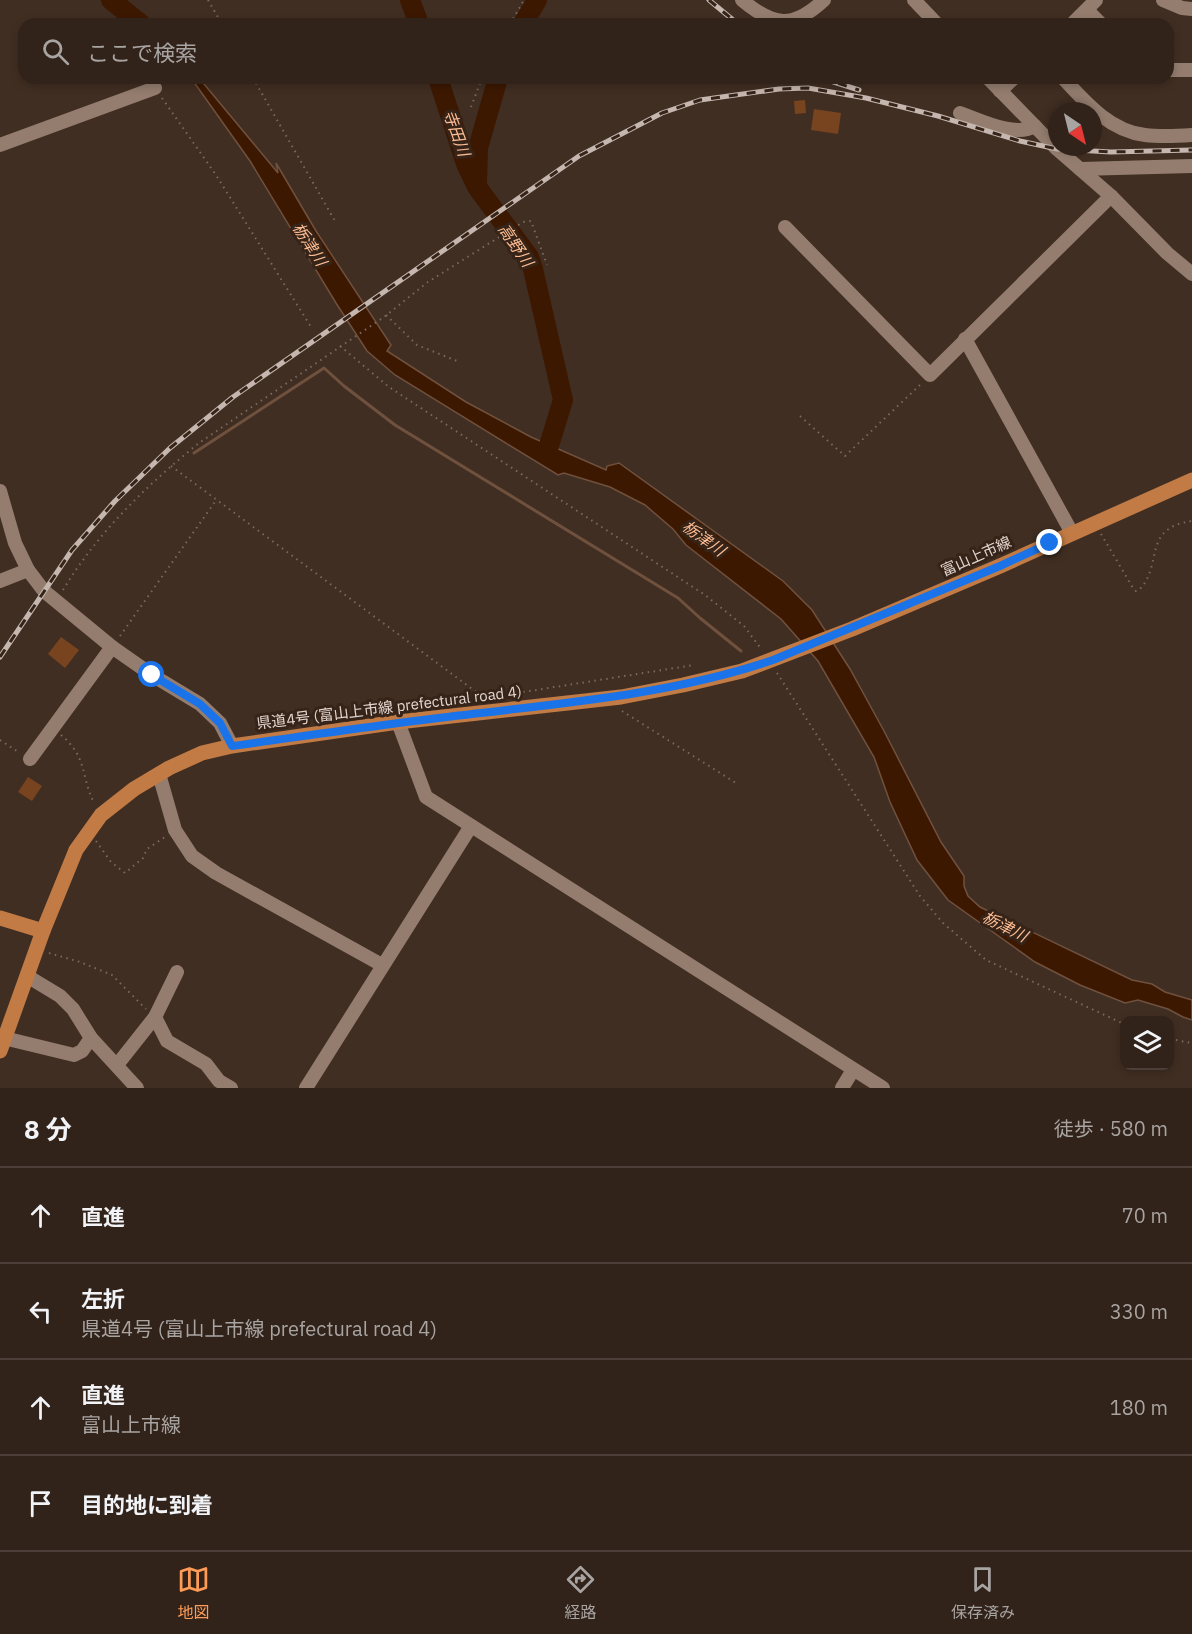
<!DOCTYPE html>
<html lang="ja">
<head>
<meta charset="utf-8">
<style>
	body { margin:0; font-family:"IBM Plex Sans","Noto Sans JP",sans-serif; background:#392a23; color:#f1f3f6 }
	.controls { position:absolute; right:18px; bottom:18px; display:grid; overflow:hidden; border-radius:12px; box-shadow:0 3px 9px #0003 }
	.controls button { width:54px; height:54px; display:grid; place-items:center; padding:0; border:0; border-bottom:2px solid #4c3f39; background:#31221a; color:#f1f3f6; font:30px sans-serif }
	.compass { position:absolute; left:1048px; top:102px; width:54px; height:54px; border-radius:50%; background:#31221a; box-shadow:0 3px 9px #0003; rotate:145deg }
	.stop { position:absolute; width:18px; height:18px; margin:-14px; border:4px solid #1a73e8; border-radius:50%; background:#fff }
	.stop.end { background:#1a73e8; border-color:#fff; box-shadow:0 2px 6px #0008 }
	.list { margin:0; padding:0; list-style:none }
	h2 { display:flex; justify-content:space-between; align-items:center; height:78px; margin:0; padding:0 24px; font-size:26px }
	h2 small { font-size:20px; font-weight:400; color:#a8a4a2 }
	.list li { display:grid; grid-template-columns:39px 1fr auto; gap:18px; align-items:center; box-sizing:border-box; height:96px; padding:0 24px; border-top:2px solid #4c3f39 }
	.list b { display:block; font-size:22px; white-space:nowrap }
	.list p { margin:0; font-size:20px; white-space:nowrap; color:#a8a4a2 }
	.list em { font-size:20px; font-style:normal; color:#a8a4a2 }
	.icon { flex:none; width:33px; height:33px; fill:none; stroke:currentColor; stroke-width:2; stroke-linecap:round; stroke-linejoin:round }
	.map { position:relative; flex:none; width:1192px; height:1088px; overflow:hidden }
	.search { position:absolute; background:#31221a; box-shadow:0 3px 9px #0003; left:18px; right:18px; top:18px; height:66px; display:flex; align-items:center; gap:15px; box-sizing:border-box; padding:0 21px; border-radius:18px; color:#a8a4a2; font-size:22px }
	.sheet { height:462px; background:#31221a }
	nav { display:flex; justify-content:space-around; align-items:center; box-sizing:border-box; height:84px; border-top:2px solid #4c3f39; background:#31221a; font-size:16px; color:#a8a4a2 }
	nav a { display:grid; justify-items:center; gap:3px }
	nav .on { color:#fe9c57 }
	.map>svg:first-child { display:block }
	.water { fill:#3d1800; stroke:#6f513e; stroke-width:1.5 }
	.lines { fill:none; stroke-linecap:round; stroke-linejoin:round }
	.stream { stroke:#6f513e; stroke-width:3 }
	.river { stroke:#3d1800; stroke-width:20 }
	.building { fill:#78441f }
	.path { stroke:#7a695f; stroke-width:2; stroke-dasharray:1.5 4.5; stroke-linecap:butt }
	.minor { stroke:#947d6f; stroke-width:14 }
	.major { stroke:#c27b44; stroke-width:15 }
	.rail-casing { stroke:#c5b7af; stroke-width:5 }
	.rail { stroke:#372419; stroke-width:3; stroke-dasharray:9; stroke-linecap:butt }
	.route { stroke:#1a73e8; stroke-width:8 }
	.labels { text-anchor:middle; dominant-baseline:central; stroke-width:6; stroke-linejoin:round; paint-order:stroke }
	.street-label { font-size:15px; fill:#e3d6cf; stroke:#372419 }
	.water-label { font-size:16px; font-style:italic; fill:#fdbc92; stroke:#372419 }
</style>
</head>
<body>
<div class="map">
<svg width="1192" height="1088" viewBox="0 0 1192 1088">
	<rect width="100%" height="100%" fill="#412e22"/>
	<!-- water -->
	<polygon class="water" points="191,78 199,78 278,173 276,163 316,231 391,345 387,351 466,402 531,437 606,470 607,466 619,463 783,581 812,610 850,669 884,731 941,842 964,876 964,886 968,896 980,907 1132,980 1152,984 1165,992 1192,1000 1192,1020 1183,1017 1168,1009 1138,1000 1125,1003 1080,985 1035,962 948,900 917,860 890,802 874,757 818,661 781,619 686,545 673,529 645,505 610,487 564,473 558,475 395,375 367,351 336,303 250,161"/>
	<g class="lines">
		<!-- stream -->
		<polyline class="stream" points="194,453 324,368 344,386 395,425 678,598 700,618 741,651"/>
		<!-- river -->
		<g class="river">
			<polyline points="111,0 141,24"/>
			<polyline points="410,0 419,24"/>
			<polyline points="523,24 537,0"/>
			<polyline points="438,78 466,164 477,187 529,257 533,269 563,400 547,452"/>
			<polyline points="477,183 478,148 498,78"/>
		</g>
	</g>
	<!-- building -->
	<g class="building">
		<polygon points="805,100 806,113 795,114 794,101"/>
		<polygon points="814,109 841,113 838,134 811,130"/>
		<polygon points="61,637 79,650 65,668 48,654"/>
		<polygon points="28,777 42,786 32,801 18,792"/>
	</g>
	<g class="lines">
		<!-- path -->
		<g class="path">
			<polyline points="208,0 222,24"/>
			<polyline points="510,24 524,0"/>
			<polyline points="253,78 335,221"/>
			<polyline points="162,98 216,175 311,327"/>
			<polyline points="471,107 482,78"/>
			<polyline points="386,315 417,345 457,361"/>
			<polyline points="340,346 389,387 705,595 744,626 762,650"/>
			<polyline points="800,416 845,456 921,384"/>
			<polyline points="171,466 487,700"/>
			<path d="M 1101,534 L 1133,588 L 1136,591 L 1139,590 C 1164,565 1141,528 1192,521"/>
			<path d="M 63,590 C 98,532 147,485 199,443 L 384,317 L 428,282 L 523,222 L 531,221 L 547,265"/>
			<polyline points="120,636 217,499"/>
			<polyline points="777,673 920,896 943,923 986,960 1124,1024"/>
			<polyline points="494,698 498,696 694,665"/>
			<polyline points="622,711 736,783"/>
			<path d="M 61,735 C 88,758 80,774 94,803"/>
			<polyline points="0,740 20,753"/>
			<polyline points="96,841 111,862 125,873 143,858 147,849 165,837"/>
			<polyline points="49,953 80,962 112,975 146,1009"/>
			<polyline points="1170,1039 1192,1043"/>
		</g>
		<!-- minor -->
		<g class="minor">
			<path d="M 742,0 C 774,27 793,29 824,0"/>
			<polyline points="914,0 937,24"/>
			<polyline points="1163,0 1182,8 1192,9"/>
			<polyline points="1087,10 1101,24"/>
			<polyline points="1072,24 1096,0"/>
			<polyline points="1168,70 1192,70"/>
			<polyline points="988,78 1057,149 1111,196 1167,253 1192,274"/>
			<path d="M 1063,78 C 1086,103 1110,131 1145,135 C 1161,137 1177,136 1192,135"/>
			<polyline points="1000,91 1014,78"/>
			<path d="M 960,113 C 980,120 1015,138 1035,126"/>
			<polyline points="0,145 155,88"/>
			<polyline points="1080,169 1192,166"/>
			<polyline points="785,227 930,375 1111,196"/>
			<polyline points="965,339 1072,533"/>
			<polyline points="0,491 15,543 28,570 44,591 112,647 152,675 200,704 220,723 232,746"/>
			<polyline points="0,581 28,570"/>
			<polyline points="398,722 426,797 883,1088"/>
			<polyline points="30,759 112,647"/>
			<polyline points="159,774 175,830 192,856 216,873 382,965"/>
			<polyline points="27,976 60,996 73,1009 91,1038 137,1088"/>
			<polyline points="155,1017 167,1041 206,1064 219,1081 231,1088"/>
			<polyline points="0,1037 74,1055 82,1051 91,1038"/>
			<polyline points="117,1065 155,1017 177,972"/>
			<polyline points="306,1088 471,826"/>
			<polyline points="842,1088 853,1070"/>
		</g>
		<!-- major -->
		<g class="major">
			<polyline points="0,918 43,931"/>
			<polyline points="0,1051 43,931 76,850 101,815 134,789 169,768 202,753 232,746 398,722 621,697 683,685 742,671 852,629 1000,566 1192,480"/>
		</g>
		<defs>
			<g id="rail">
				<polyline points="709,0 738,24"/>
				<polyline points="821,78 859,90"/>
				<polyline points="0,657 72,550 115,501 170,448 233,397 579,156 662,113 700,100 779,89 808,88 866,98 938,116 1020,141 1057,149 1111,152 1192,150"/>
			</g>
		</defs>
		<!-- rail casing -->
		<use href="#rail" class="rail-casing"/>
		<!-- rail -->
		<use href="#rail" class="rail"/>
	</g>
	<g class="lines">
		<!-- route -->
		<path class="route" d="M 152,675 L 200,704 L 220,723 L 232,746 C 312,735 392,723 472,714 C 574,702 676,693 773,660 L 1000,566 L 1050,543"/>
	</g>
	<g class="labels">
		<!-- street labels -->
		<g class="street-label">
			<text transform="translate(976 556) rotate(-24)">富山上市線</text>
			<text transform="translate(389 707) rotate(-7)">県道4号 (富山上市線 prefectural road 4)</text>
		</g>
		<!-- water labels -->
		<g class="water-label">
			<text transform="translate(457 133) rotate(70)">寺田川</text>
			<text transform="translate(310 244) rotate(57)">栃津川</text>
			<text transform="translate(516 245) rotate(56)">高野川</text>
			<text transform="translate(704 538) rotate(36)">栃津川</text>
			<text transform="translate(1005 926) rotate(27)">栃津川</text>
		</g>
	</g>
</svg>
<div class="controls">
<button><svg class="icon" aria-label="layers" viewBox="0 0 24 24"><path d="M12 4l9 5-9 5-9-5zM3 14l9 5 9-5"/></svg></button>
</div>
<svg class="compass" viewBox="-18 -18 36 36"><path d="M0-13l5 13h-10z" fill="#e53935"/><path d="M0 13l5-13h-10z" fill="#a8a4a2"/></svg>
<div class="stop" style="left:152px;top:675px"></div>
<div class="stop end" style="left:1050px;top:543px"></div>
<div class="search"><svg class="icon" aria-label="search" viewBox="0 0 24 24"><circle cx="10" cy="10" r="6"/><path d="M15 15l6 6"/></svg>ここで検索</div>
</div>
<section class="sheet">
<h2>8 分<small>徒歩 · 580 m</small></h2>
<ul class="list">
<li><svg class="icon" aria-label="ahead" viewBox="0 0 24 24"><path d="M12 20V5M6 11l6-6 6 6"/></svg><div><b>直進</b></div><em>70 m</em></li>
<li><svg class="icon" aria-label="left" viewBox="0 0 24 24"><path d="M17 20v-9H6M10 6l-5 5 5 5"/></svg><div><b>左折</b><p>県道4号 (富山上市線 prefectural road 4)</p></div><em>330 m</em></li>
<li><svg class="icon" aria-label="ahead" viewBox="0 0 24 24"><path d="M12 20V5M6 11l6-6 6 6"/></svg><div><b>直進</b><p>富山上市線</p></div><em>180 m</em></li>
<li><svg class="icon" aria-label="arrive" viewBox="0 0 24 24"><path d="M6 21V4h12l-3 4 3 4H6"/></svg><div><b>目的地に到着</b></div></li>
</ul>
</section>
<nav>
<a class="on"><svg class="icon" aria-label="map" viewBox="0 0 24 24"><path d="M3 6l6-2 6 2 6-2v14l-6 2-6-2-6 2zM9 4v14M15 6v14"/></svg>地図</a>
<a><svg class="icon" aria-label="directions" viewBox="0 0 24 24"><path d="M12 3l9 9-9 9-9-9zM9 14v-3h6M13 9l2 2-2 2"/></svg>経路</a>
<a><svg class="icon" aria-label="saved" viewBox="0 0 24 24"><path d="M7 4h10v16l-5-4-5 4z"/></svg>保存済み</a>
</nav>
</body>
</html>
